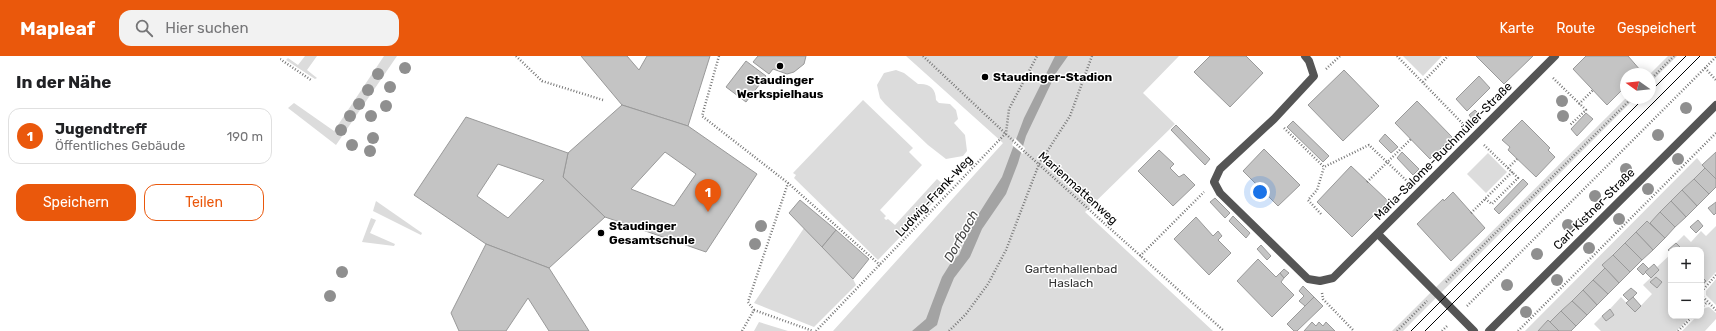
<!DOCTYPE html>
<html lang="de">
<head>
<meta charset="utf-8">
<style>
	body { margin:0; font-family:Rubik,sans-serif; background:#f2f2f2; color:#202124 }
	.controls { position:absolute; right:12px; bottom:12px; display:grid; overflow:hidden; border-radius:8px; box-shadow:0 2px 10px #0003 }
	.controls button { width:36px; height:36px; display:grid; place-items:center; padding:0; border:0; border-bottom:1px solid #e0e0e0; background:#fff; color:#202124; font:20px sans-serif }
	.compass { position:absolute; left:1340px; top:12px; width:36px; height:36px; border-radius:50%; background:#fff; box-shadow:0 2px 10px #0003; rotate:285deg }
	.you { position:absolute; left:980px; top:136px; width:14px; height:14px; margin:-10px; border:3px solid #fff; border-radius:50%; background:#1a73e8; box-shadow:0 0 0 6px #1a73e833 }
	.badge { display:grid; place-items:center; width:26px; height:26px; border-radius:50%; background:#ea580c; color:#fff; font-size:13px; font-weight:700 }
	.pin { position:absolute; translate:-50% -33px; filter:drop-shadow(0 1px 2px #0008) }
	.pin::after { content:''; position:absolute; top:21px; width:14px; height:12px; background:inherit; clip-path:polygon(0 0,100% 0,50% 100%) }
	.list { margin:0; padding:0; list-style:none }
	h2 { display:flex; justify-content:space-between; align-items:center; height:52px; margin:0; padding:0 16px; font-size:17px }
	h2 small { font-size:13px; font-weight:400; color:#757577 }
	.list li { display:grid; grid-template-columns:26px 1fr auto; gap:12px; align-items:center; box-sizing:border-box; height:56px; margin:0 8px 8px; padding:0 8px; border:1px solid #e0e0e0; border-radius:12px }
	.list b { display:block; font-size:15px; white-space:nowrap }
	.list p { margin:0; font-size:13px; white-space:nowrap; color:#757577 }
	.list em { font-size:13px; font-style:normal; color:#757577 }
	.actions { display:flex; gap:8px; padding:12px 16px }
	.actions a { flex:1; padding:9px 0; border:1px solid #ea580c; border-radius:12px; text-align:center; font-size:14px; color:#ea580c }
	.actions .main { background:#ea580c; color:#fff }
	.icon { flex:none; width:22px; height:22px; fill:none; stroke:currentColor; stroke-width:2; stroke-linecap:round; stroke-linejoin:round }
	.map { position:relative; flex:none; width:1436px; height:275px; overflow:hidden }
	header { display:flex; align-items:center; gap:24px; box-sizing:border-box; height:56px; padding:0 20px; background:#ea580c; color:#fff }
	header strong { font-size:19px }
	nav { display:flex; gap:22px; margin-inline-start:auto; font-size:14px }
	.search { width:280px; height:36px; background:#f2f2f2; display:flex; align-items:center; gap:10px; box-sizing:border-box; padding:0 14px; border-radius:12px; color:#757577; font-size:15px }
	main { display:flex }
	aside { flex:1; background:#fff }
	.map>svg:first-child { display:block }
	.green { fill:#dcdcdc }
	.water { fill:#a3a3a3 }
	.pier { fill:#fff }
	.building { fill:#c4c4c4; stroke:#999; fill-rule:evenodd }
	.lines { fill:none; stroke-linecap:round; stroke-linejoin:round }
	.path { stroke:#777; stroke-width:2.5; stroke-dasharray:1 2; stroke-linecap:butt }
	.minor { stroke:#555; stroke-width:8 }
	.tram { stroke:#000; stroke-width:1 }
	.tree { fill:#8f8f8f }
	.poi-dot { fill:#000; stroke:#fff; stroke-width:1.5 }
	.labels { text-anchor:middle; dominant-baseline:central; stroke-width:3; stroke-linejoin:round; paint-order:stroke }
	.poi-label { font-size:12px; font-weight:bold; fill:#000; stroke:#fff; text-anchor:start }
	.street-label { font-size:12px; fill:#000; stroke:#fff }
	.park-label { font-size:12px; fill:#333; stroke:#fff }
	.water-label { font-size:13px; font-style:italic; fill:#444; stroke:#fff }
</style>
</head>
<body>
<header>
<strong>Mapleaf</strong>
<div class="search"><svg class="icon" aria-label="search" viewBox="0 0 24 24"><circle cx="10" cy="10" r="6"/><path d="M15 15l6 6"/></svg>Hier suchen</div>
<nav><a>Karte</a><a>Route</a><a>Gespeichert</a></nav>
</header>
<main>
<aside>
<h2>In der Nähe<small></small></h2>
<ul class="list">
<li><span class="badge">1</span><div><b>Jugendtreff</b><p>Öffentliches Gebäude</p></div><em>190 m</em></li>
</ul>
<div class="actions"><a class="main">Speichern</a><a>Teilen</a></div>
</aside>
<div class="map">
<svg width="1436" height="275" viewBox="0 0 1436 275">
	<rect width="100%" height="100%" fill="#fff"/>
	<!-- green -->
	<g class="green">
		<polygon points="25,0 37,0 27,14 37,22 35,23 6,4 8,2 18,9"/>
		<polygon points="104,0 117,0 56,89 8,52 14,47 54,75"/>
		<polygon points="626,0 899,0 863,37 895,68 805,156 933,275 553,275 723,87"/>
		<polygon points="1123,0 1162,0 1143,20"/>
		<polygon points="1388,0 1397,0 1370,27 1370,18"/>
		<path d="M 616,14 L 624,17 L 638,28 C 649,27 656,32 656,44 L 659,47 L 670,48 L 676,54 L 678,63 L 674,67 L 685,79 L 687,95 L 683,100 L 666,103 L 648,89 L 605,48 L 600,42 L 597,29 L 604,17 Z"/>
		<polygon points="1346,42 1355,42 1123,275 1112,275"/>
		<polygon points="583,44 633,92 629,96 642,109 600,154 606,160 604,162 606,164 608,163 615,169 657,123 667,132 598,204 514,122 516,119 513,117"/>
		<polygon points="1208,97 1227,116 1206,137 1187,118"/>
		<polygon points="1417,102 1425,112 1370,167 1367,165 1322,209 1325,212 1270,266 1268,265 1258,275 1245,275"/>
		<polygon points="96,145 142,177 141,179 93,155"/>
		<polygon points="91,162 96,164 90,177 115,188 114,190 82,186"/>
		<polygon points="1436,170 1436,216 1421,232 1421,194 1399,194 1401,192 1396,187 1404,179 1411,186 1421,175 1426,180"/>
		<polygon points="524,172 573,223 576,229 534,271 474,247"/>
		<polygon points="1391,198 1391,260 1411,260 1396,275 1321,275 1314,268 1322,260 1326,265 1334,259 1330,253 1341,241 1355,256 1372,238 1363,229 1379,214 1377,211"/>
		<polygon points="1436,223 1436,249 1426,239 1426,235"/>
		<polygon points="1429,251 1436,257 1436,263 1425,275 1402,275 1417,260 1421,260 1421,256 1425,252"/>
		<polygon points="479,266 508,275 474,275"/>
	</g>
	<!-- water -->
	<polygon class="water" points="775,0 788,0 776,17 746,80 738,107 726,138 702,173 690,201 674,222 662,251 657,269 649,275 632,275 646,263 662,221 672,205 679,199 691,170 722,121 744,62"/>
	<!-- pier -->
	<polygon class="pier" points="735,82 745,92 743,98 732,89"/>
	<!-- building -->
	<g class="building">
		<polygon points="301,0 347,0 359,14 367,0 430,0 408,70 342,49"/>
		<polygon points="478,0 526,0 524,8 514,16 507,18 493,13 489,18 473,6"/>
		<polygon points="930,0 966,0 983,17 950,51 914,16"/>
		<polygon points="1196,0 1253,0 1224,28"/>
		<polygon points="1306,0 1348,0 1361,15 1358,18 1346,18 1346,30 1327,49 1293,13"/>
		<polygon points="466,5 486,20 466,46 446,31"/>
		<polygon points="1064,14 1099,50 1063,85 1028,49"/>
		<polygon points="1199,20 1210,32 1187,55 1176,43"/>
		<polygon points="1137,45 1172,81 1150,103 1115,67"/>
		<path d="M 342,49 L 408,70 L 477,118 L 426,196 L 325,161 L 283,121 L 288,97 ZM 385,96 L 416,118 L 394,150 L 351,133 Z"/>
		<polygon points="1195,54 1199,58 1193,64 1189,59"/>
		<polygon points="1306,57 1313,63 1297,80 1291,73"/>
		<path d="M 186,61 L 288,97 L 283,121 L 325,161 L 269,212 L 206,188 L 134,139 ZM 218,108 L 264,124 L 228,162 L 197,140 Z"/>
		<polygon points="1242,64 1270,92 1268,94 1275,101 1256,121 1228,94 1230,91 1222,84"/>
		<polygon points="1013,65 1049,100 1043,106 1007,71"/>
		<polygon points="896,69 930,103 925,109 891,74"/>
		<polygon points="1105,78 1118,91 1111,97 1099,85"/>
		<polygon points="984,93 1020,129 998,150 963,115"/>
		<polygon points="879,94 894,108 890,112 899,121 904,118 915,129 893,150 858,115"/>
		<polygon points="1122,96 1139,113 1133,119 1117,102"/>
		<polygon points="1436,96 1436,123 1422,109"/>
		<polygon points="1071,110 1108,145 1072,181 1037,146"/>
		<polygon points="1425,112 1436,123 1436,131 1429,138 1414,123"/>
		<polygon points="1243,123 1248,128 1219,158 1214,153"/>
		<polygon points="1414,123 1429,138 1417,150 1402,134"/>
		<polygon points="1402,134 1417,150 1406,161 1391,145"/>
		<polygon points="1173,136 1205,172 1171,205 1137,168 1163,143 1164,145"/>
		<polygon points="935,142 950,157 945,162 930,146"/>
		<polygon points="520,144 556,174 542,191 509,157"/>
		<polygon points="1391,145 1406,161 1395,171 1380,156"/>
		<polygon points="1436,146 1436,157 1434,159 1428,152"/>
		<polygon points="1380,156 1395,171 1385,182 1370,167"/>
		<polygon points="953,160 970,177 966,182 949,165"/>
		<polygon points="916,161 933,180 938,175 942,180 938,184 951,197 929,219 894,183"/>
		<polygon points="1418,164 1423,170 1416,177 1410,171"/>
		<polygon points="1367,165 1385,182 1373,194 1356,176"/>
		<polygon points="556,174 589,203 573,223 542,191"/>
		<polygon points="1356,176 1373,194 1362,204 1345,187"/>
		<polygon points="1345,187 1362,204 1350,216 1333,199"/>
		<polygon points="1396,187 1401,192 1399,194 1391,194 1391,197 1388,194"/>
		<polygon points="206,188 269,212 309,275 269,275 248,242 226,275 179,275 171,257"/>
		<polygon points="981,189 991,200 987,204 977,193"/>
		<polygon points="1333,199 1350,216 1339,227 1322,209"/>
		<polygon points="978,203 996,221 1000,217 1004,222 1001,226 1014,239 992,261 957,225"/>
		<polygon points="1363,207 1369,213 1363,219 1357,213"/>
		<polygon points="1374,208 1379,214 1371,222 1365,216"/>
		<polygon points="1325,212 1339,227 1328,238 1313,224"/>
		<polygon points="1004,213 1009,217 1004,222 1000,217"/>
		<polygon points="1421,220 1426,225 1421,230"/>
		<polygon points="1376,221 1382,226 1377,232 1370,226"/>
		<polygon points="1313,224 1328,238 1317,249 1303,234"/>
		<polygon points="1023,230 1034,241 1025,250 1019,245 1024,240 1019,235"/>
		<polygon points="1351,232 1357,237 1349,245 1343,239"/>
		<polygon points="1303,234 1317,249 1307,259 1292,245"/>
		<polygon points="1034,241 1043,250 1017,275 1014,275 1007,268"/>
		<polygon points="1353,241 1361,250 1355,256 1346,247"/>
		<polygon points="1292,245 1307,259 1296,270 1281,255"/>
		<polygon points="1330,253 1334,259 1326,265 1322,260"/>
		<polygon points="1281,255 1296,270 1291,275 1279,275 1270,266"/>
		<polygon points="1268,264 1279,275 1258,275"/>
		<polygon points="1032,266 1036,270 1039,266 1043,270 1046,266 1055,275 1024,275"/>
	</g>
	<g class="lines">
		<!-- path -->
		<g class="path">
			<polyline points="236,0 262,25 323,44"/>
			<polyline points="439,0 422,60 508,127 600,209"/>
			<polyline points="643,0 744,95 944,275"/>
			<polyline points="1117,0 1185,70"/>
			<polyline points="0,3 31,24"/>
			<polyline points="1425,12 1436,24"/>
			<polyline points="1046,13 1060,0"/>
			<polyline points="1273,22 1306,54 1290,69"/>
			<polyline points="1370,24 1394,0"/>
			<polyline points="1143,26 1168,0"/>
			<polyline points="1299,48 1313,34"/>
			<polyline points="1004,72 1044,111 1089,89 1129,127"/>
			<polyline points="1228,112 1237,103"/>
			<polyline points="1087,126 1131,83"/>
			<polyline points="1205,143 1212,148 1238,122 1232,116"/>
			<polyline points="1191,157 1232,116 1204,89"/>
			<polyline points="1041,158 1028,144 1037,134 1044,111"/>
			<polyline points="860,200 924,136"/>
			<polyline points="1436,219 1422,235 1423,241 1436,254"/>
			<polyline points="1166,226 1352,42"/>
			<polyline points="1042,237 1043,243 1074,275"/>
			<polyline points="1187,250 1436,1"/>
			<polyline points="1421,252 1427,246"/>
			<polyline points="474,254 468,246 508,127"/>
			<polyline points="474,254 533,275"/>
			<polyline points="462,275 474,254"/>
			<polyline points="536,275 726,77 729,53 757,0"/>
			<polyline points="669,275 686,258 708,228 726,194 759,108 790,60 812,0"/>
			<polyline points="1117,275 1147,245"/>
			<polyline points="1162,275 1168,269"/>
			<polyline points="1238,275 1436,77"/>
			<polyline points="1398,275 1413,260"/>
		</g>
		<!-- minor -->
		<g class="minor">
			<polyline points="1025,0 1029,5 1034,20 994,63 940,113 934,126 940,137 1028,223 1040,225 1053,222 1275,0"/>
			<polyline points="1098,178 1194,275"/>
			<polyline points="1209,275 1436,49"/>
		</g>
		<!-- tram -->
		<g class="tram">
			<polyline points="1370,36 1406,0"/>
			<polyline points="1131,275 1364,42"/>
			<polyline points="1145,275 1420,0"/>
		</g>
	</g>
	<!-- trees -->
	<g class="tree">
		<circle cx="125" cy="12" r="6"/>
		<circle cx="98" cy="18" r="6"/>
		<circle cx="110" cy="31" r="6"/>
		<circle cx="88" cy="34" r="6"/>
		<circle cx="1282" cy="45" r="6"/>
		<circle cx="79" cy="48" r="6"/>
		<circle cx="106" cy="50" r="6"/>
		<circle cx="1406" cy="52" r="6"/>
		<circle cx="70" cy="60" r="6"/>
		<circle cx="91" cy="60" r="6"/>
		<circle cx="1283" cy="60" r="6"/>
		<circle cx="61" cy="74" r="6"/>
		<circle cx="1378" cy="79" r="6"/>
		<circle cx="93" cy="82" r="6"/>
		<circle cx="72" cy="89" r="6"/>
		<circle cx="90" cy="95" r="6"/>
		<circle cx="1398" cy="103" r="6"/>
		<circle cx="1346" cy="113" r="6"/>
		<circle cx="1368" cy="133" r="6"/>
		<circle cx="1315" cy="140" r="6"/>
		<circle cx="1339" cy="163" r="6"/>
		<circle cx="1288" cy="169" r="6"/>
		<circle cx="481" cy="170" r="6"/>
		<circle cx="475" cy="188" r="6"/>
		<circle cx="1309" cy="192" r="6"/>
		<circle cx="1257" cy="198" r="6"/>
		<circle cx="62" cy="216" r="6"/>
		<circle cx="1277" cy="224" r="6"/>
		<circle cx="1227" cy="229" r="6"/>
		<circle cx="50" cy="240" r="6"/>
		<circle cx="1246" cy="256" r="6"/>
	</g>
	<!-- markers -->
	<g class="poi-dot">
		<circle cx="500" cy="10" r="4"/>
		<circle cx="705" cy="21" r="4"/>
		<circle cx="321" cy="177" r="4"/>
	</g>
	<g class="labels">
		<!-- poi labels -->
		<g class="poi-label">
			<text x="713" y="21">Staudinger-Stadion</text>
			<text x="500" y="24" text-anchor="middle">Staudinger<tspan x="500" dy="14">Werkspielhaus</tspan></text>
			<text x="329" y="170">Staudinger<tspan x="329" dy="14">Gesamtschule</tspan></text>
		</g>
		<!-- street labels -->
		<g class="street-label">
			<text transform="translate(1163 95) rotate(-45)">Maria-Salome-Buchmüller-Straße</text>
			<text transform="translate(798 132) rotate(42)">Marienmattenweg</text>
			<text transform="translate(654 140) rotate(-47)">Ludwig-Frank-Weg</text>
			<text transform="translate(1314 153) rotate(-45)">Carl-Kistner-Straße</text>
		</g>
		<!-- park labels -->
		<g class="park-label">
			<text x="791" y="213">Gartenhallenbad<tspan x="791" dy="14">Haslach</tspan></text>
		</g>
		<!-- water labels -->
		<g class="water-label">
			<text transform="translate(681 180) rotate(-61)">Dorfbach</text>
		</g>
	</g>
</svg>
<div class="controls">
<button>+</button>
<button>−</button>
</div>
<svg class="compass" viewBox="-18 -18 36 36"><path d="M0-13l5 13h-10z" fill="#e53935"/><path d="M0 13l5-13h-10z" fill="#757577"/></svg>
<div class="you"></div>
<div class="pin badge" style="left:428px;top:156px">1</div>
</div>
</main>
</body>
</html>
